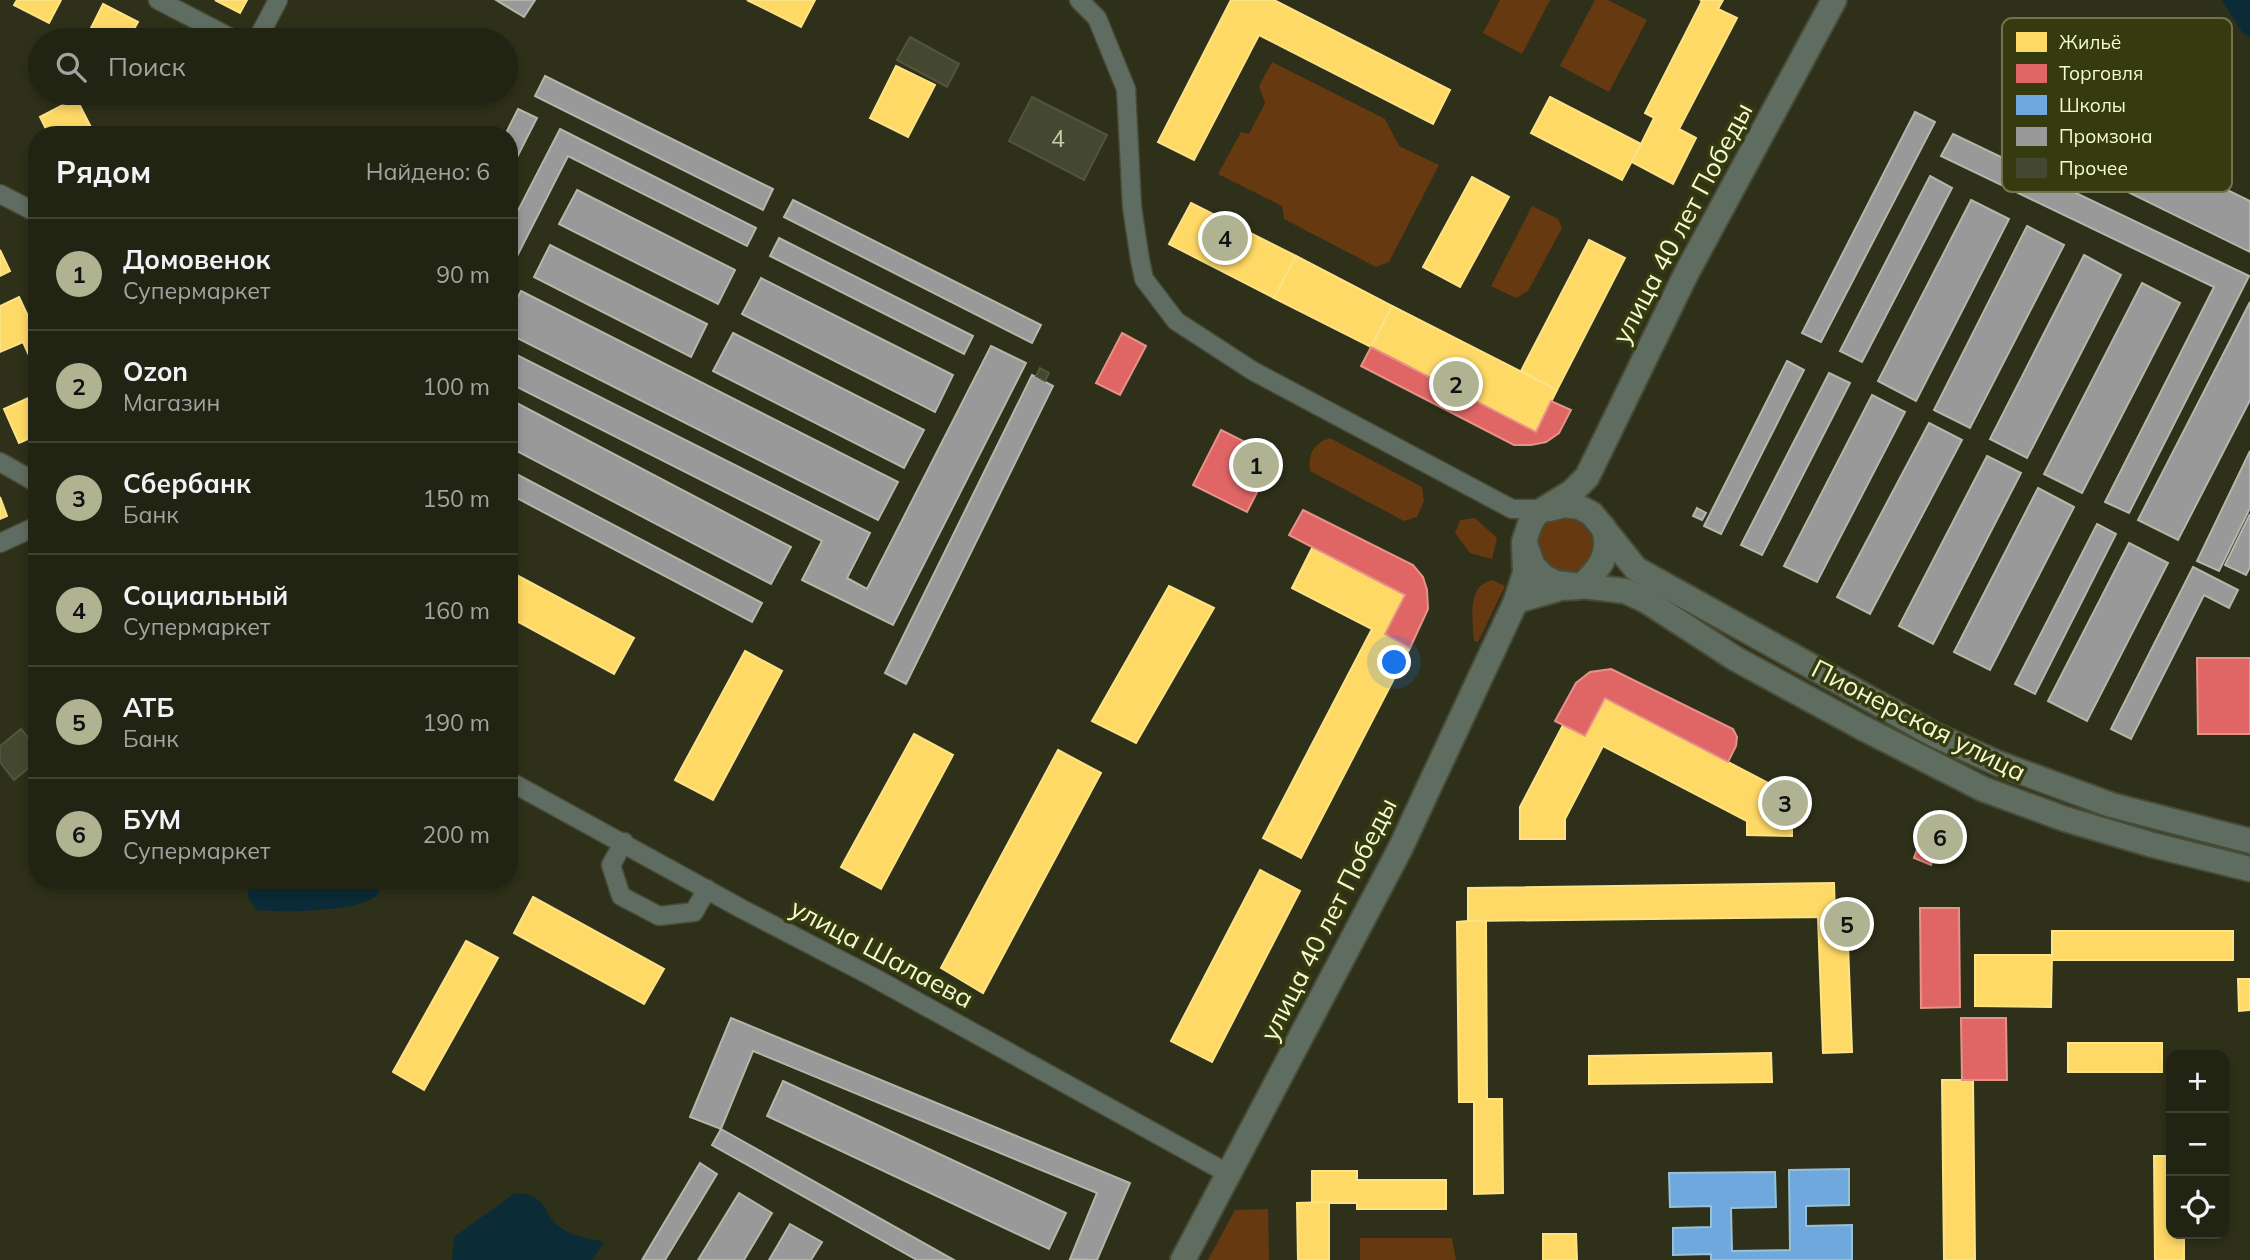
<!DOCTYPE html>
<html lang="ru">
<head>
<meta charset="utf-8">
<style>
	body { margin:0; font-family:Mulish,sans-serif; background:#2a2c1c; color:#f1f3f6 }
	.controls { position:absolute; right:21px; bottom:21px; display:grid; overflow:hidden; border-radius:14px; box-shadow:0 4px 10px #0003 }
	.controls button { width:63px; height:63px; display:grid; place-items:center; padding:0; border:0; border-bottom:2px solid #3f4133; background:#222413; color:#f1f3f6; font:35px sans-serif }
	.you { position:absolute; left:1395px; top:663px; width:24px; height:24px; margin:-18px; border:5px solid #fff; border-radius:50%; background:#1a73e8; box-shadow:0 0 0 10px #1a73e833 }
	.badge { display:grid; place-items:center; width:46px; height:46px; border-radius:50%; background:#afb391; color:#111; font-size:23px; font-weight:700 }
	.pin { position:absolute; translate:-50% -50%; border:4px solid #fff; box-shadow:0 2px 7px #0006 }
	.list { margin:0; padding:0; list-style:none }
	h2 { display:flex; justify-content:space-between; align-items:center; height:91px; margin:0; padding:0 28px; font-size:30px }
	h2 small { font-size:23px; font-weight:400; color:#a2a4a0 }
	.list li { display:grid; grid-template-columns:46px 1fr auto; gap:21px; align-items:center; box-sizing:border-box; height:112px; padding:0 28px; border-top:2px solid #3f4133 }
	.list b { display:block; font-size:26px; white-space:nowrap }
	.list p { margin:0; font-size:23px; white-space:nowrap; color:#a2a4a0 }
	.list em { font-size:23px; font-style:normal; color:#a2a4a0 }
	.icon { flex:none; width:38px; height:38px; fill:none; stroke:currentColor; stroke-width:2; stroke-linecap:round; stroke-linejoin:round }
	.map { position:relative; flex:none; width:2250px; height:1260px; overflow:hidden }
	.search { position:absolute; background:#222413; box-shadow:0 4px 10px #0003; left:28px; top:28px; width:490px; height:77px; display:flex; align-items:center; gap:18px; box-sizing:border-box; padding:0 24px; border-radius:38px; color:#a2a4a0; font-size:26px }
	.panel { position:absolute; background:#222413; box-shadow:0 4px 10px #0003; left:28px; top:126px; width:490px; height:763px; border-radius:28px }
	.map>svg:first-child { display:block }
	.green { fill:#673911 }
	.water { fill:#0b2b37 }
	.homes { fill:#ffd966; stroke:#fce386; stroke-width:2 }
	.shops { fill:#e06666; stroke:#e69286; stroke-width:2 }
	.schools { fill:#6fa8dc; stroke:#97c1d9; stroke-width:2 }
	.industry { fill:#999; stroke:#b4b6aa; stroke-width:2 }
	.building { fill:#454830; stroke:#52553a; stroke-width:2 }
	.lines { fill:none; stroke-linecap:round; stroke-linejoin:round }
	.street-casing { stroke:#484b35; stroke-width:21 }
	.secondary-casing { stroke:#484b35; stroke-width:28 }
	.street { stroke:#5f6c62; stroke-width:18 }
	.secondary { stroke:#5f6c60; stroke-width:24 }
	.labels { text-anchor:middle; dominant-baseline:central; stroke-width:7; stroke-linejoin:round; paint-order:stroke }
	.number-label { font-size:23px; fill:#c8ceaa }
	.street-label { font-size:26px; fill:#f4fad2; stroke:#363a0f }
	.key { fill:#363a0f; stroke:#6f744a; stroke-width:2 }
	.key-label { font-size:19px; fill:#f4fad2 }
</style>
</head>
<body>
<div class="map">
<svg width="2250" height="1260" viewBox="0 0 2250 1260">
	<rect width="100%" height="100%" fill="#2e3019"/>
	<!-- green -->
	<g class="green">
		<polygon points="1500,0 1550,0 1522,54 1483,33"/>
		<polygon points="1595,0 1608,0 1647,20 1609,92 1560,66"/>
		<polygon points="1272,62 1385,119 1399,146 1439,165 1389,262 1376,267 1284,219 1282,206 1218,174 1241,132 1249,134 1265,103 1259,86"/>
		<polygon points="1532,206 1558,219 1562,228 1528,291 1516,298 1491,286"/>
		<path d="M 1330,438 L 1422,487 L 1424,501 L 1417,517 L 1404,521 L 1310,471 C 1308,453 1313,444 1330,438 Z"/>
		<path d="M 1563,515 C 1589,521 1595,527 1597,554 L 1577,577 L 1556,577 L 1535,553 C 1538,532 1541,521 1563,515 Z"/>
		<polygon points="1475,518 1497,538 1492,559 1470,553 1455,533 1460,520"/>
		<path d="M 1492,580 L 1505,586 L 1478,642 L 1474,641 C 1473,619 1466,586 1492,580 Z"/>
		<polygon points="1268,1209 1269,1260 1208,1260 1235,1210"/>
		<polygon points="1452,1238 1456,1260 1360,1260 1360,1238"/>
	</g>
	<!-- water -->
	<g class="water">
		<polygon points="2222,0 2250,0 2250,38 2242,32"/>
		<path d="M 246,880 L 384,880 C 382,884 380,892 377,895 C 361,912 280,913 257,910 L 249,900 Z"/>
		<path d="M 515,1193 C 551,1194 540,1217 566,1231 C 576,1237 592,1239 604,1242 L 592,1260 L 452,1260 L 454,1237 Z"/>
	</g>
	<!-- homes -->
	<g class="homes">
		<polygon points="17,0 61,0 49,23 14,5"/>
		<polygon points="215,0 247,0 240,13"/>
		<polygon points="747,0 815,0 801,27"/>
		<polygon points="1231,0 1274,0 1450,90 1433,124 1259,35 1194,160 1158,142"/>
		<polygon points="1700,0 1723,0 1718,9 1737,18 1679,129 1696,138 1673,184 1632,162 1654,118 1645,113 1702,1"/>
		<polygon points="103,4 138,22 128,40 85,40"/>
		<polygon points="896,66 935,85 908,137 870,118"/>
		<polygon points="171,93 197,93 192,103"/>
		<polygon points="1550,97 1641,144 1622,180 1531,133"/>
		<polygon points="76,98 95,135 49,135 40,117"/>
		<polygon points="1472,177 1509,197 1460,287 1423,267"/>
		<polygon points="1191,203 1296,256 1274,298 1169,244"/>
		<polygon points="1589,240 1625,258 1557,390 1521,371"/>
		<polygon points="0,250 10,271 0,276"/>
		<polygon points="1296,256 1392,306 1371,347 1274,298"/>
		<polygon points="19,297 34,329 37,328 37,373 23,342 0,352 0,306"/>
		<polygon points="1392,306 1557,390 1536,432 1371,347"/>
		<polygon points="37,394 37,435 19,443 4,409"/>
		<polygon points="0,497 7,516 0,519"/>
		<polygon points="1312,548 1405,595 1385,634 1410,648 1301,858 1263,838 1372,629 1292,588"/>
		<polygon points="509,571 634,638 614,674 509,617"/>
		<polygon points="1169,586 1214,608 1136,743 1092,721"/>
		<polygon points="745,651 782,671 713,800 675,780"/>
		<polygon points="1605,698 1803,801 1792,822 1792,836 1747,835 1747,821 1603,746 1565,819 1565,839 1520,839 1520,807 1563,725 1585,736"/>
		<polygon points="914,734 953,755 881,889 841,867"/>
		<polygon points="1058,750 1101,773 983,993 941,968"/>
		<polygon points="1260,870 1300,891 1212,1062 1171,1041"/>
		<polygon points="1834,883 1835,917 1468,921 1468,888"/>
		<polygon points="533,897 664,969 644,1004 514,933"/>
		<polygon points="1847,916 1852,1052 1823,1053 1818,917"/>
		<polygon points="1468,921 1486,921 1487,1099 1502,1099 1503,1193 1474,1194 1474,1102 1459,1102 1457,922"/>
		<rect x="2052" y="931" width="181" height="29"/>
		<polygon points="466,941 498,958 424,1090 393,1072"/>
		<polygon points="1975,955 2052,955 2051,1007 1975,1006"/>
		<polygon points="2238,979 2250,979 2250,1010 2239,1011"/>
		<rect x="2068" y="1043" width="94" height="29"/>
		<polygon points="1771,1053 1772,1082 1589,1084 1589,1056"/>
		<polygon points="1942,1080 1973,1080 1975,1260 1944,1260"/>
		<polygon points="2154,1156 2171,1156 2171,1234 2184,1234 2184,1260 2155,1260"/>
		<polygon points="1312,1171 1357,1171 1357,1180 1446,1180 1446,1209 1357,1209 1357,1203 1312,1203"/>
		<polygon points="1329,1202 1329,1260 1298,1260 1297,1203"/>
		<polygon points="1543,1234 1576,1234 1577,1260 1543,1260"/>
	</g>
	<!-- shops -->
	<g class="shops">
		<polygon points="1122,333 1146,346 1120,395 1096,383"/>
		<polygon points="1371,347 1536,432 1551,401 1571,410 1559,433 1546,442 1531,445 1514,445 1361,366"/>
		<polygon points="1221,430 1275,457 1247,512 1193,485"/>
		<polygon points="1303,510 1413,565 1423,577 1427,590 1428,609 1410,648 1385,634 1405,595 1289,535"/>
		<polygon points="2197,658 2250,658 2250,734 2198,734"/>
		<polygon points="1611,669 1733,729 1737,737 1736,746 1728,762 1605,698 1585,736 1555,721 1576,683 1590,672"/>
		<polygon points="1928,818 1961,829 1953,851 1938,845 1931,865 1914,858"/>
		<polygon points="1920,908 1959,908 1960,1007 1921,1008"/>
		<polygon points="1961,1018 2006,1018 2007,1080 1962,1080"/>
	</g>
	<!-- schools -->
	<polygon class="schools" points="1849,1169 1849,1205 1806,1206 1806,1226 1852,1225 1852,1260 1711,1260 1711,1254 1673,1255 1673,1228 1711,1227 1711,1206 1670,1207 1669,1173 1775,1172 1776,1207 1731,1208 1732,1251 1790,1250 1789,1170"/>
	<!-- industry -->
	<g class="industry">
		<polygon points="496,0 535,0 524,17"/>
		<polygon points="545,76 773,189 763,210 535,96"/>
		<polygon points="2046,101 2250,201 2250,252 2026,142"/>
		<polygon points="518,109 537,118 509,173 509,135 505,135"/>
		<polygon points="1915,112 1935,122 1821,342 1802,333"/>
		<polygon points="560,129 756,228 747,246 568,156 509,272 509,228"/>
		<polygon points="1953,134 2249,276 2129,513 2105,502 2214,287 1941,156"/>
		<polygon points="1930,176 1952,188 1862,362 1840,351"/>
		<polygon points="577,190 735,270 718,304 559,224"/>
		<polygon points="793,200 1041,325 1032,343 784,217"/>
		<polygon points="1971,200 2009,219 1916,401 1878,381"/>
		<polygon points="2027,226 2064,245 1970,428 1934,410"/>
		<polygon points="779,238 973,336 964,354 770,256"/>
		<polygon points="550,245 707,324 691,357 534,277"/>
		<polygon points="2084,255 2121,275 2027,458 1990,439"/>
		<polygon points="761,278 953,375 935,412 742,314"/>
		<polygon points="2142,283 2180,303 2082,493 2044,474"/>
		<polygon points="521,291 898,482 878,520 509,334 509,314"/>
		<polygon points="2250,302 2250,400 2178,540 2138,520"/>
		<polygon points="733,333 924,430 904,468 713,371"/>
		<polygon points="991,346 1026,363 893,625 802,580 822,541 509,383 509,351 870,533 847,578 867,589"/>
		<polygon points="1787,361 1804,370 1721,534 1704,526"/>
		<polygon points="1829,373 1850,383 1762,555 1741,545"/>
		<polygon points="1032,375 1053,386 906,684 885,673"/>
		<polygon points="1872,395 1905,412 1817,582 1784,566"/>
		<polygon points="509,399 791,547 771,584 509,447"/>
		<polygon points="1929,423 1962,440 1870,614 1837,597"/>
		<polygon points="2250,451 2250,508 2219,571 2197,561"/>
		<polygon points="1987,456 2021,473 1933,644 1899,626"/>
		<polygon points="509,470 762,603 752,622 509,494"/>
		<polygon points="2038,488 2074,507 1990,670 1954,652"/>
		<polygon points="1697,508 1706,513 1702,520 1693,516"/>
		<polygon points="2250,514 2250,567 2246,575 2225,565"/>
		<polygon points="2097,524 2116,534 2035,694 2015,684"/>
		<polygon points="2129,543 2168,563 2087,721 2048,701"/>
		<polygon points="2193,567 2238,590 2229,608 2204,595 2131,739 2111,729"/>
		<polygon points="731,1018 1130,1183 1097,1260 1070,1259 1097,1193 753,1051 721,1129 690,1117"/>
		<polygon points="783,1081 1066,1213 1049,1249 767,1116"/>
		<polygon points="721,1129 954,1260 917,1260 712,1145"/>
		<polygon points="700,1163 717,1174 665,1260 642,1260"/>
		<polygon points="739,1193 772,1213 744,1260 698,1260"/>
		<polygon points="790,1224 822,1242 811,1260 769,1260"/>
	</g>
	<!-- building -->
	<g class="building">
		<polygon points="910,37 959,64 947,87 897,60"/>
		<polygon points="1032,97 1107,135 1084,180 1009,141"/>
		<polygon points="1040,368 1049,373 1045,381 1036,376"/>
		<polygon points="21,729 37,748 37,761 14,780 0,762 0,746"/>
	</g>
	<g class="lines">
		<defs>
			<g id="street">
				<polyline points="158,0 235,40"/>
				<polyline points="1079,0 1097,18 1126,89 1132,207 1140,260 1144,279 1176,321 1253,371 1512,509 1545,509"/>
				<polyline points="257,40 278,0"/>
				<polyline points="0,194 37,213"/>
				<polyline points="0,462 37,483"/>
				<polyline points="0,543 37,526"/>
				<polyline points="509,781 742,909 871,976 1229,1174"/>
				<polyline points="624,842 611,865 621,896 659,916 694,912 707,889"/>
			</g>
			<g id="secondary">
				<polyline points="1549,509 1565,505 1579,507 1592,514 1636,569 1933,734 1997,763 2111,805 2250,841"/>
				<polyline points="1526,546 1533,566 1544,577 1556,583 1625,591 1645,600 1736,659 1861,727 1983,789 2065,819 2153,845 2250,869"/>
				<path d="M 1516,601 L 1561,588 L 1580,587 C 1599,570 1613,553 1603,527"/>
				<polyline points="1183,1260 1400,849 1516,601 1525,573 1524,542 1530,524 1536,514 1572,492 1587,477 1686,274 1834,0"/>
			</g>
		</defs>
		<!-- street casing -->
		<use href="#street" class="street-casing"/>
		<!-- secondary casing -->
		<use href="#secondary" class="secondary-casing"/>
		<!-- street -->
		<use href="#street" class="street"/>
		<!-- secondary -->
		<use href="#secondary" class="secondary"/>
	</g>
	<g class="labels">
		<!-- number labels -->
		<g class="number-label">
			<text x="1058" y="138">4</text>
		</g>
		<!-- street labels -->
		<g class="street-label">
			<text transform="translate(1682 223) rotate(-62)">улица 40 лет Победы</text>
			<text transform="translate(1919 720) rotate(27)">Пионерская улица</text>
			<text transform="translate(1328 919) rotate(-63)">улица 40 лет Победы</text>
			<text transform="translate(882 953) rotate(28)">улица Шалаева</text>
		</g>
	</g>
	<!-- legend -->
	<rect x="2002" y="18" width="230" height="174" rx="10" class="key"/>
	<rect x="2016" y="32" width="31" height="20" fill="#ffd966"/>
	<rect x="2016" y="64" width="31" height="19" fill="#e06666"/>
	<rect x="2016" y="95" width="31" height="20" fill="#6fa8dc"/>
	<rect x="2016" y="127" width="31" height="19" fill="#999"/>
	<rect x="2016" y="158" width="31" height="20" fill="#454830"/>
	<g class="key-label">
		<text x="2059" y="49">Жильё</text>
		<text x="2059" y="80">Торговля</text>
		<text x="2059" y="112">Школы</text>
		<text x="2059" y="143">Промзона</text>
		<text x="2059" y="175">Прочее</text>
	</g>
</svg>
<div class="controls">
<button>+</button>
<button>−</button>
<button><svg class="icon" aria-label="locate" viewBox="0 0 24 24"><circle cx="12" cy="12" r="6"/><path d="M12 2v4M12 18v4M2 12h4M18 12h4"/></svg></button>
</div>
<div class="you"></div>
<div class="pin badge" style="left:1256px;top:465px">1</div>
<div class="pin badge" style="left:1456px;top:384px">2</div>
<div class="pin badge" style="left:1785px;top:803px">3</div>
<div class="pin badge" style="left:1225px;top:238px">4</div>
<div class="pin badge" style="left:1847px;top:924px">5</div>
<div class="pin badge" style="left:1940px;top:837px">6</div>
<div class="search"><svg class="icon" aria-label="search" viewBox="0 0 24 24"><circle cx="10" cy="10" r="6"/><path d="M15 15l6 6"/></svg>Поиск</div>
<section class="panel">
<h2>Рядом<small>Найдено: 6</small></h2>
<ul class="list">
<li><span class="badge">1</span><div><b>Домовенок</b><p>Супермаркет</p></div><em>90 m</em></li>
<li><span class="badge">2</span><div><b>Ozon</b><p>Магазин</p></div><em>100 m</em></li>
<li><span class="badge">3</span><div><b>Сбербанк</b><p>Банк</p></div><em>150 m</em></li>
<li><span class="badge">4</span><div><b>Социальный</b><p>Супермаркет</p></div><em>160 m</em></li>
<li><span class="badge">5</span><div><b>АТБ</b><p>Банк</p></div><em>190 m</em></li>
<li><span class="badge">6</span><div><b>БУМ</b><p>Супермаркет</p></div><em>200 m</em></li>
</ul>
</section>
</div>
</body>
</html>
